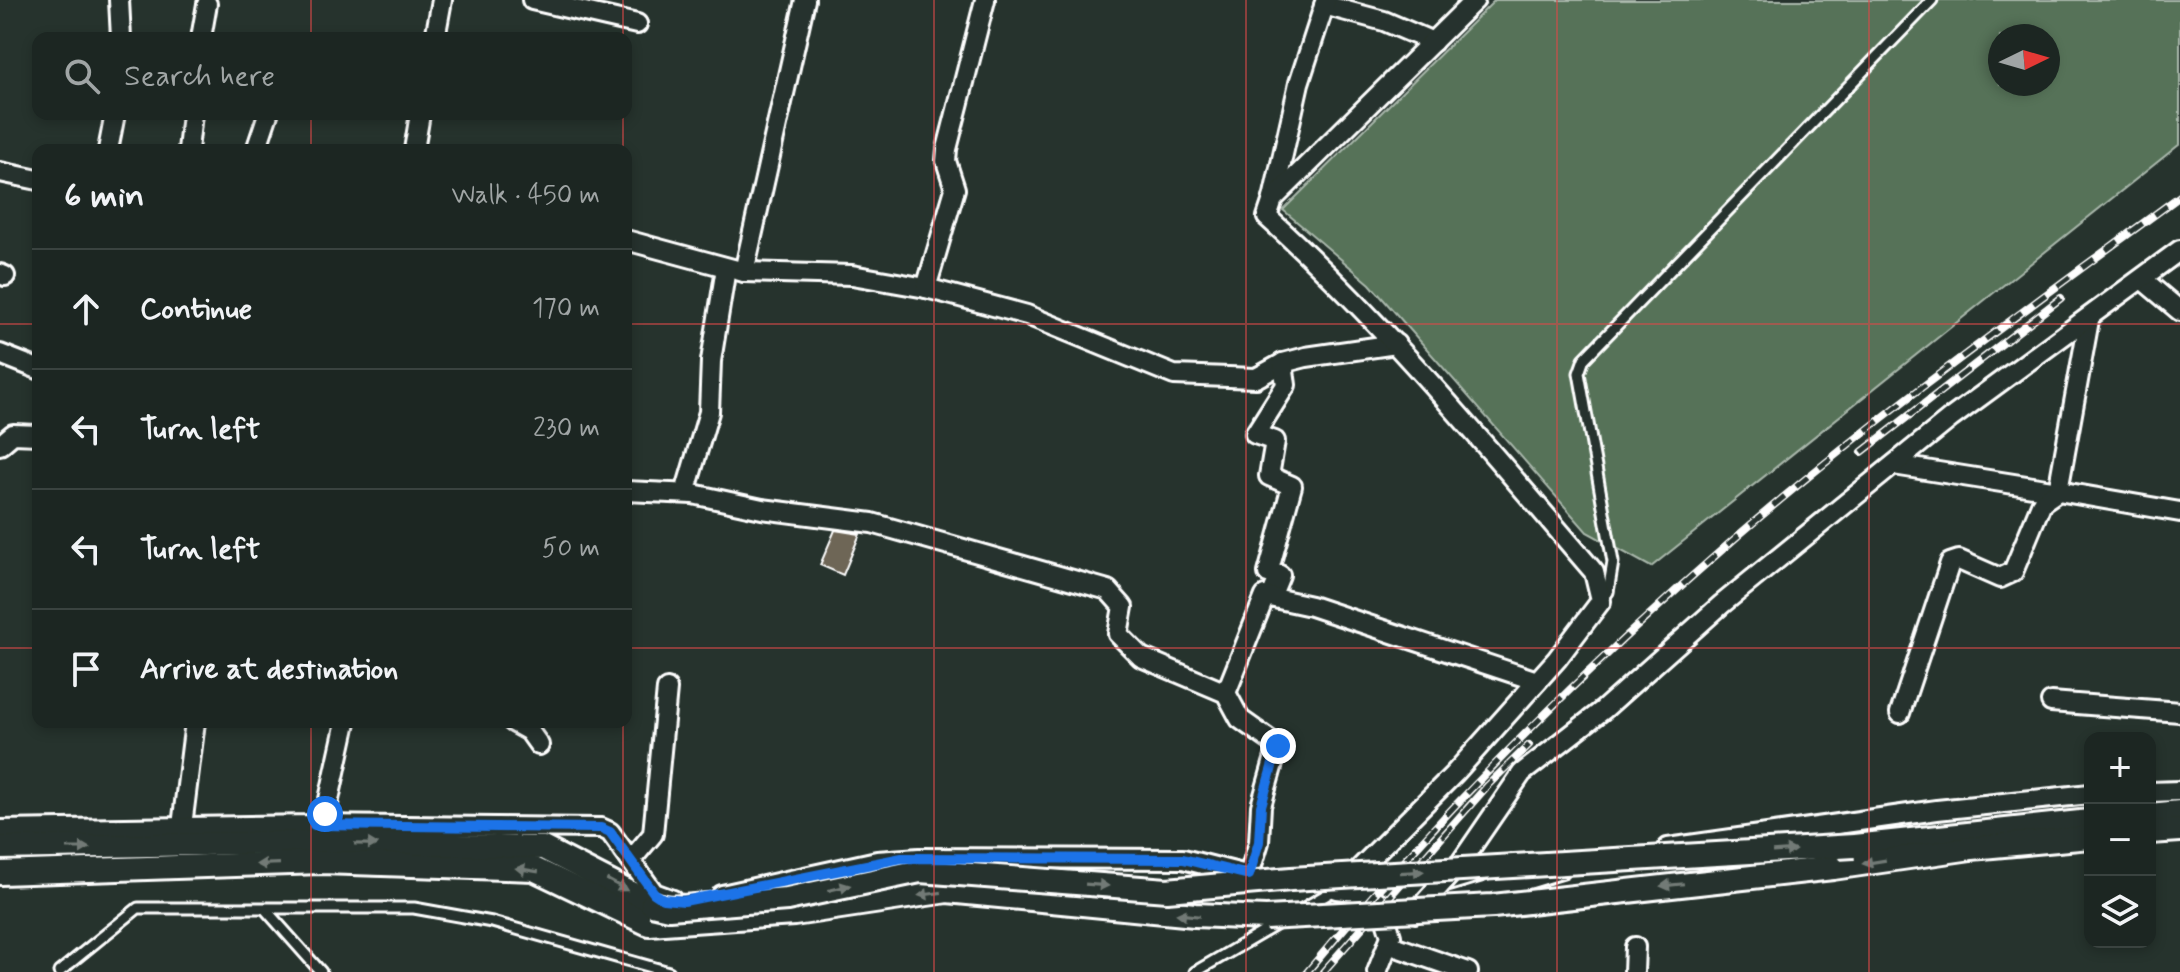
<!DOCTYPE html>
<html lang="en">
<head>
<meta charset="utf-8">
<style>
	body { margin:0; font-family:Mynerve,sans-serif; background:#29322f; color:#f1f3f6 }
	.controls { position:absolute; right:24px; bottom:24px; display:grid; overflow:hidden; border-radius:16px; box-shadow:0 4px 12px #0003 }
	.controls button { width:72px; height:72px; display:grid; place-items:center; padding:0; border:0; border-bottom:2px solid #3a4340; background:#1c2622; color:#f1f3f6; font:40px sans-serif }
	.compass { position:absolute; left:1988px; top:24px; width:72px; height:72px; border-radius:50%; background:#1c2622; box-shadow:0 4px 12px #0003; rotate:85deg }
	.stop { position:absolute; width:24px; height:24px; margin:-18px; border:6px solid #1a73e8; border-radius:50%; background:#fff }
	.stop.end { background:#1a73e8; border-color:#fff; box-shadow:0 2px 8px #0008 }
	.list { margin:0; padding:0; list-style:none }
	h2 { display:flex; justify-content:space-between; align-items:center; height:104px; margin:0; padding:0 32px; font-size:34px }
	h2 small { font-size:26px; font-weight:400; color:#a0a5a5 }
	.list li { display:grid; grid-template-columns:52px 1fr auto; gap:24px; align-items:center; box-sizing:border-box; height:120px; padding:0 32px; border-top:2px solid #3a4340 }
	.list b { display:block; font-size:30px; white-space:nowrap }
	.list em { font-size:26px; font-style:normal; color:#a0a5a5 }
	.icon { flex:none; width:44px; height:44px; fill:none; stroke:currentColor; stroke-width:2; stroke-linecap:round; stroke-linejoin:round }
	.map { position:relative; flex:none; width:2180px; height:972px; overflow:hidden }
	.search { position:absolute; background:#1c2622; box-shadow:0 4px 12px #0003; left:32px; top:32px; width:600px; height:88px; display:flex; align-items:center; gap:20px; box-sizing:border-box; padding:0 28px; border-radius:16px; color:#a0a5a5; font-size:30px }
	.panel { position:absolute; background:#1c2622; box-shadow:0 4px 12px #0003; left:32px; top:144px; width:600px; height:584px; border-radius:16px }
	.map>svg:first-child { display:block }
	.green { fill:#567259; stroke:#aab8ac; stroke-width:2; fill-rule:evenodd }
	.building { fill:#6e6657; stroke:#fff; stroke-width:2 }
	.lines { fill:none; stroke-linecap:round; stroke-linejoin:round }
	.service-casing { stroke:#fff; stroke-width:15 }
	.minor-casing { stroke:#fff; stroke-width:24 }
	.tertiary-casing { stroke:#fff; stroke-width:28 }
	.service { stroke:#26332d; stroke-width:9 }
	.minor { stroke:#26332d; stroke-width:18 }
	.tertiary { stroke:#26332d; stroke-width:22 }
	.rail-casing { stroke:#fff; stroke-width:8 }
	.rail { stroke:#26332d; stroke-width:5; stroke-dasharray:15; stroke-linecap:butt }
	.tertiary-bridge-casing { stroke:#fff; stroke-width:28; stroke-linecap:butt }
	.tertiary-bridge { stroke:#26332d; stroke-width:22 }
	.oneway { fill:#727a76 }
	.route { stroke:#1a73e8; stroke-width:10 }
	.grid { fill:none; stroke:#dc4848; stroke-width:2; stroke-opacity:0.55 }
</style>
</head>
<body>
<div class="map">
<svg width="2180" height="972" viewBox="0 0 2180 972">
	<rect width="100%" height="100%" fill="#26332d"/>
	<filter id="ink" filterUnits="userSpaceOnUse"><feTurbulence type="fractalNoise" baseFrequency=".0125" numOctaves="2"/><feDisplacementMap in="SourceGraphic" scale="16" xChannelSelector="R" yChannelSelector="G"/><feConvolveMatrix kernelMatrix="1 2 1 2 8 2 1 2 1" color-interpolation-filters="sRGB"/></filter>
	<g filter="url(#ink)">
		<!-- green -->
		<path class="green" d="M 1495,0 L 2180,0 L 2180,144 L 1651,567 L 1587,532 L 1370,284 L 1283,210 ZM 2000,36 L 2048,36 L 2048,84 L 2000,84 Z"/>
		<!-- building -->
		<polygon class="building" points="835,530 860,534 843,575 820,565"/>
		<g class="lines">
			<defs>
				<g id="service">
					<polyline points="1601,601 1608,592 1613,562 1579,373 1584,359 1932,0"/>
					<polyline points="265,909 321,972"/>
					<polyline points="1302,909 1338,888"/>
					<polyline points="59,972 138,908 414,908 492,922 669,972"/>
					<polyline points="1195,972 1279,923"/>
				</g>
				<g id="minor">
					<polyline points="119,0 121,38"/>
					<polyline points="532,0 637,24"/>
					<polyline points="1324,5 1384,21 1433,42"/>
					<polyline points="201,38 207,4"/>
					<polyline points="435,38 442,0"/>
					<polyline points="108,150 115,114"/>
					<polyline points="188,150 192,114"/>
					<polyline points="256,150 268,114"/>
					<polyline points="414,150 420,114"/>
					<polyline points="0,172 38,180"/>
					<polyline points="1273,199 1299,83 1326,0"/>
					<polyline points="626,240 744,272 852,275 926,288 1027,315 1174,375 1256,378 1283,363 1306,357 1396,344"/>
					<polyline points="744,272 805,0"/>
					<polyline points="0,274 5,276"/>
					<polyline points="2142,279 2180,311"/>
					<polyline points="926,288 955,189 946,161 947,149 985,0"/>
					<polyline points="0,354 38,369"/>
					<polyline points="0,445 13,434 38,435"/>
					<polyline points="1894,465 2058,491 2089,320"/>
					<polyline points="626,491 693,494 762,509 872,523 1108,590 1123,607 1118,634 1141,657 1226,693 1240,719 1278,746 1261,806 1259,842 1249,875"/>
					<polyline points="685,493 709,412 711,361 726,268"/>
					<polyline points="1271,597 1280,575 1268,573 1292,486 1269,476 1275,441 1255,434 1286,385 1283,363"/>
					<polyline points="1226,693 1265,596 1311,606 1537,681"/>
					<polyline points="2051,702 2180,712"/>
					<polyline points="1900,713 1950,563 1959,560 2000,578 2013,572 2042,502 2058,491 2180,512"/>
					<polyline points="513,722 529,731 539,745"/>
					<polyline points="2150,792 2180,791"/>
					<polyline points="314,825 601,828 610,832 654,893 673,900"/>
					<polyline points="182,826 195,722"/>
					<polyline points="0,830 314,825 325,814 328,804 346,722"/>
					<polyline points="1668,848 1937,810 2090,794"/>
					<polyline points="631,860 653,834 667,689"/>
					<path d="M 1349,879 L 1455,773 L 1557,659 L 1601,601 L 1594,572 C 1489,450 1387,325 1267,217 L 1273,199 L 1475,0"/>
					<polyline points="1337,889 1363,892 1381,904 1391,936 1377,972"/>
					<polyline points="722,895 877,861 919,858 1183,859 1262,879"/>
					<polyline points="1448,903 1561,869"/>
					<polyline points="1415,913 1461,862 1522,773 1603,710 1722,604 1951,418 2180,250"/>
					<polyline points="1388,944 1468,972"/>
					<polyline points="1634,972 1635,947"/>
				</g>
				<g id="tertiary">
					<polyline points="2150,815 2180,812"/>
					<polyline points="2150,832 2180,830"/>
					<polyline points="1854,846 2090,821"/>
					<polyline points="0,848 297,842 543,848 652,904"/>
					<polyline points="1833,868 1971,848 2090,837"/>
					<polyline points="0,873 321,862 534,869 649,924 794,914 947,891 1195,915 1266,918"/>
				</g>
			</defs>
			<!-- service casing -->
			<use href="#service" class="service-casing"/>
			<!-- minor casing -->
			<use href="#minor" class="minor-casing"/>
			<!-- tertiary casing -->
			<use href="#tertiary" class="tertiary-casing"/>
			<!-- service -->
			<use href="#service" class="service"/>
			<!-- minor -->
			<use href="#minor" class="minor"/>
			<!-- tertiary -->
			<use href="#tertiary" class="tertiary"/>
			<defs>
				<g id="rail">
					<polyline points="1862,452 2061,298"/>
					<path d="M 1307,972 C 1439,814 1584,669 1740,534 C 1879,414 2032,305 2180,196"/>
					<polyline points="1323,972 1488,785 1529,745"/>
				</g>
			</defs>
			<!-- rail casing -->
			<use href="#rail" class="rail-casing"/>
			<!-- rail -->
			<use href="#rail" class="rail"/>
			<defs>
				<g id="tertiary-bridge">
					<polyline points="652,904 669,908 787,899 920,871 1167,890 1291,879 1854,846"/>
					<polyline points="1266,918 1493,906 1833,868"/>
				</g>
			</defs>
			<!-- tertiary-bridge casing -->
			<use href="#tertiary-bridge" class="tertiary-bridge-casing"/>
			<!-- tertiary-bridge -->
			<use href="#tertiary-bridge" class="tertiary-bridge"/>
		</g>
		<!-- one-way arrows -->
		<defs><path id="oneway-solid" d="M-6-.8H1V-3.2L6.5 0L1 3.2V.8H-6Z" transform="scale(2)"/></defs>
		<g class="oneway">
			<use href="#oneway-solid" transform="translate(366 844) rotate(1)"/>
			<use href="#oneway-solid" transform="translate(78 848)"/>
			<use href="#oneway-solid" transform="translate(1784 851) rotate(-4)"/>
			<use href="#oneway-solid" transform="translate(1874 862) rotate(171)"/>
			<use href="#oneway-solid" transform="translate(268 864) rotate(178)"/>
			<use href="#oneway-solid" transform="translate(527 870) rotate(-171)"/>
			<use href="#oneway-solid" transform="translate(1412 872) rotate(-3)"/>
			<use href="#oneway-solid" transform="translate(617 885) rotate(29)"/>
			<use href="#oneway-solid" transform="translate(1097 885) rotate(4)"/>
			<use href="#oneway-solid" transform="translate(1672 885) rotate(174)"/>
			<use href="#oneway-solid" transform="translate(839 888) rotate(-13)"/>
			<use href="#oneway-solid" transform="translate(930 894) rotate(172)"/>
			<use href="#oneway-solid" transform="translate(1188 915) rotate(-174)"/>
		</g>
	</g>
	<g class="lines" filter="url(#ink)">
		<!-- route -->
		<polyline class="route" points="325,814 314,825 601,828 610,832 654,893 663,899 684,901 902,858 1183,859 1249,875 1259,842 1261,806 1278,746"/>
	</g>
	<!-- grid -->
	<path class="grid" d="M 311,0 L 311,38M 623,0 L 623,38M 934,0 L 934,972M 1246,0 L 1246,972M 1557,0 L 1557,972M 1869,0 L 1869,972M 311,114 L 311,150M 623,114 L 623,150M 0,324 L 38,324M 626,324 L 2180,324M 0,648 L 38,648M 626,648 L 2180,648M 311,722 L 311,972M 623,722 L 623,972"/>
</svg>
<div class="controls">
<button>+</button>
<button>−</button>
<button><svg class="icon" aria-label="layers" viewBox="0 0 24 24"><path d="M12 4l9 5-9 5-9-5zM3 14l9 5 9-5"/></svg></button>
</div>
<svg class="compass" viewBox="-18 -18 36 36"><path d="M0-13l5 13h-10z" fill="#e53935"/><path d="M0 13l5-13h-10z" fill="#a0a5a5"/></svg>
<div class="stop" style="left:325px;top:814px"></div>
<div class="stop end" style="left:1278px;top:746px"></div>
<div class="search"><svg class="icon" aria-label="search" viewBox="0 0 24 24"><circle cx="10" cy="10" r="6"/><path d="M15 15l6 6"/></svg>Search here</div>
<section class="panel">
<h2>6 min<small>Walk · 450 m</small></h2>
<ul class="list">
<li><svg class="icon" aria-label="ahead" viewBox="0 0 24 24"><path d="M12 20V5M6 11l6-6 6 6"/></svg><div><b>Continue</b></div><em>170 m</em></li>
<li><svg class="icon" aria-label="left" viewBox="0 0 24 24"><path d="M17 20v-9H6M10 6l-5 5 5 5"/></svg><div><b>Turn left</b></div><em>230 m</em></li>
<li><svg class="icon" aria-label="left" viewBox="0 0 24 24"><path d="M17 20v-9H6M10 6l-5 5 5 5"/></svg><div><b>Turn left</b></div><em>50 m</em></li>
<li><svg class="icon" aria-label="arrive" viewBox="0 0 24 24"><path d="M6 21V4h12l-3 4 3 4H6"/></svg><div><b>Arrive at destination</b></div></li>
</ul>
</section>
</div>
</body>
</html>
